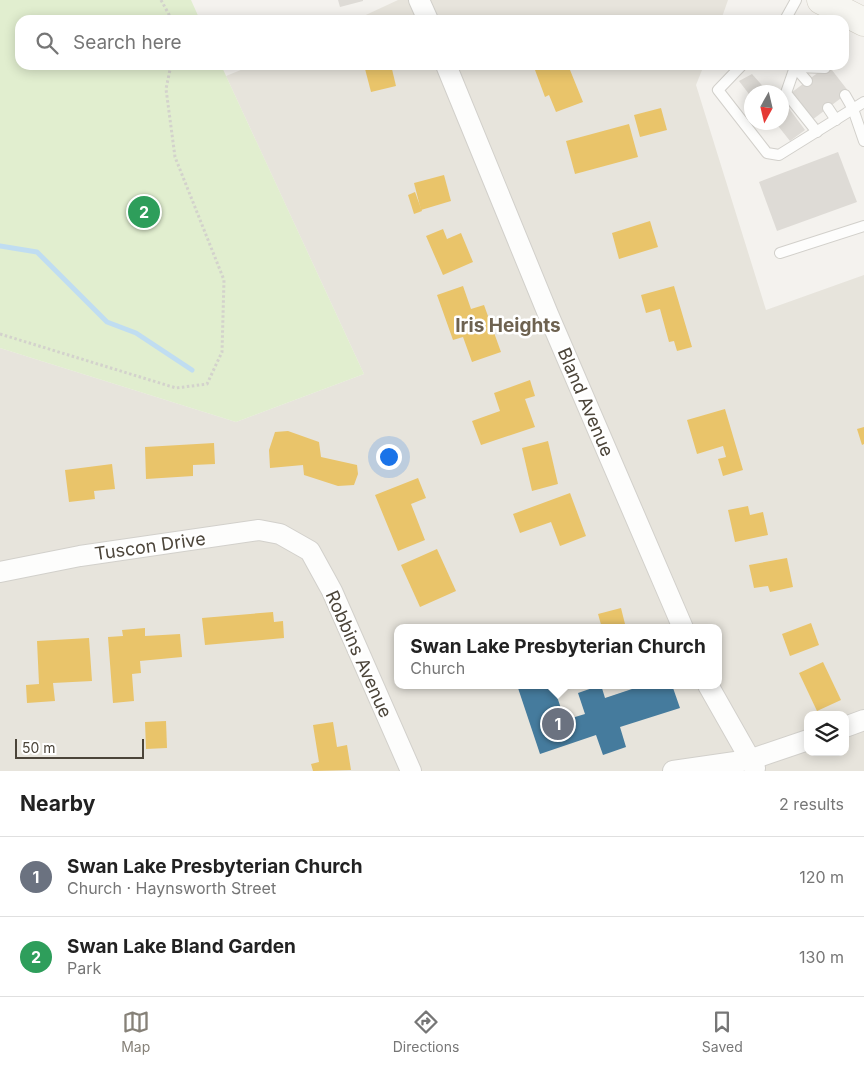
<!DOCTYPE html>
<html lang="en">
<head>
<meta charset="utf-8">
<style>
	body { margin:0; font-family:Inter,sans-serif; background:#f2f2f2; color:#222 }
	.controls { position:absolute; right:15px; bottom:15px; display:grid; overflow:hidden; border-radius:10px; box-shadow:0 2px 12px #0003 }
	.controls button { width:45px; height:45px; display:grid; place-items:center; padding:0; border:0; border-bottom:1px solid #e0e0e0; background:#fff; color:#222; font:25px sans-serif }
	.compass { position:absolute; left:744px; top:85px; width:45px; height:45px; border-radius:50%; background:#fff; box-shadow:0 2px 12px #0003; rotate:188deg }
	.scale { position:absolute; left:15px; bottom:12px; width:129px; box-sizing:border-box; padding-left:5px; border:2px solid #4b4439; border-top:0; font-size:14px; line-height:18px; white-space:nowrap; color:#4b4439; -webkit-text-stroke:4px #fff; paint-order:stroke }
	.you { position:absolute; left:388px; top:456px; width:18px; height:18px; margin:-12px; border:4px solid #fff; border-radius:50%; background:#1a73e8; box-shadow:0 0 0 8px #1a73e833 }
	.badge { display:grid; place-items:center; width:32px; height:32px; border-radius:50%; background:#868178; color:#fff; font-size:16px; font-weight:700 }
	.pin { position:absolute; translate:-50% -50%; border:2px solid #fff; box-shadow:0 1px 5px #0006 }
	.popup { position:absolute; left:394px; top:624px; width:328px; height:65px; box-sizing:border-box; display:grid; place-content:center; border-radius:10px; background:#fff; filter:drop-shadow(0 1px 4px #0005); font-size:16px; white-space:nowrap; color:#767676 }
	.popup b { font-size:19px; color:#222 }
	.popup::after { content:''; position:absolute; left:50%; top:100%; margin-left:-10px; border:10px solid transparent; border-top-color:#fff }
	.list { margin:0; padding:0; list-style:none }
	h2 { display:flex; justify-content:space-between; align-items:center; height:65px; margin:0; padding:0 20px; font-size:21px }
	h2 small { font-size:16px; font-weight:400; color:#767676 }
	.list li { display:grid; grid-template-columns:32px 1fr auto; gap:15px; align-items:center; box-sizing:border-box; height:80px; padding:0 20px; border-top:1px solid #e0e0e0 }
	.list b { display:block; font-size:19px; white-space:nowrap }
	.list p { margin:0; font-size:16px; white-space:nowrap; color:#767676 }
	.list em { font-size:16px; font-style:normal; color:#767676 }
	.icon { flex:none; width:28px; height:28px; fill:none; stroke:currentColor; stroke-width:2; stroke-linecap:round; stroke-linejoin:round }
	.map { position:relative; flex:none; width:864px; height:771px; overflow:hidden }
	.search { position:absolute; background:#fff; box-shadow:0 2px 12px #0003; left:15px; right:15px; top:15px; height:55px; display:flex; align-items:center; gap:12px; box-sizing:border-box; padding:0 18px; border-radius:15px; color:#767676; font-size:19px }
	.sheet { height:225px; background:#fff }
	nav { display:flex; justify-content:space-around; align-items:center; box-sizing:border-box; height:70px; border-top:1px solid #e0e0e0; background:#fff; font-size:14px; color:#767676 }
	nav a { display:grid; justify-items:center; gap:2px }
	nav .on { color:#868178 }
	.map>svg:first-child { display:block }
	.residential { fill:#e7e4dc; fill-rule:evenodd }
	.green { fill:#e1eecf }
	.homes { fill:#e9c46a }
	.public { fill:#457b9d }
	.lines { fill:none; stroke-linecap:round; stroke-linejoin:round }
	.stream { stroke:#c0ddf1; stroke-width:5 }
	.building { fill:#dedbd6 }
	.service-casing { stroke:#d2d0cb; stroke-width:12 }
	.minor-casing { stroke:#d2d0cb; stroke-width:22 }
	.secondary-casing { stroke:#d3cfc5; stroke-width:29 }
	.path { stroke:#d3d2cc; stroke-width:3; stroke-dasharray:2.5 2.5; stroke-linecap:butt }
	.service { stroke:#fdfdfc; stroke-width:10 }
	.minor { stroke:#fdfdfc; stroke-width:20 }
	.secondary { stroke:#f7f6f1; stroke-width:28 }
	.labels { text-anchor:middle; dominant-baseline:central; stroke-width:5; stroke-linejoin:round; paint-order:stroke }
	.street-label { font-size:18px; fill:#4b4439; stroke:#fff }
	.neighbourhood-label { font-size:19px; font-weight:bold; fill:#6e6250; stroke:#fff }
</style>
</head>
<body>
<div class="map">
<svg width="864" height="771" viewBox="0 0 864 771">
	<rect width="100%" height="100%" fill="#f4f2ee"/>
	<!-- residential -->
	<g class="residential">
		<polygon points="398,0 728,0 721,20 355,20"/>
		<path d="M 253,65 L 704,65 L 696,85 L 766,310 L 864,275 L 864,771 L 0,771 L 0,348 L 236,422 L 364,374 L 226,76 ZM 398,628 L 718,628 L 718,685 L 398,685 ZM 808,715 L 845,715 L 845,752 L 808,752 Z"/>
	</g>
	<!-- green -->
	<polygon class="green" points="0,0 191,0 200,20 20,20 20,65 221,65 364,374 236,422 0,348"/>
	<!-- homes -->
	<g class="homes">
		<polygon points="364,65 391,65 396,86 371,92"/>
		<polygon points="547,65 568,65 583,102 556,112 549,95 545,97 535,70"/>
		<polygon points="661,108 667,130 640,137 634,115"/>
		<polygon points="629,124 638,157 575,174 566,141"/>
		<polygon points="444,175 451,201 421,210 414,183"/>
		<polygon points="415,192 422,211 414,214 408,195"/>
		<polygon points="650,221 658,247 619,259 612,233"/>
		<polygon points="443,229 447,239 461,233 473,262 443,275 426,236"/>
		<polygon points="463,286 471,309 484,305 501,352 472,362 463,337 453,340 437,295"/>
		<polygon points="674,286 692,347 677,351 674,341 669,342 660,309 646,313 641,295"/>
		<polygon points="530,380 535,396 525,399 535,427 481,445 472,421 500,411 494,393"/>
		<polygon points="725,409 743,470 723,476 718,459 726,457 723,446 697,454 687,420"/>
		<polygon points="864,427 864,444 862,445 857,429"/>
		<polygon points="288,431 319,442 321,457 357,465 358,474 354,485 338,486 304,475 303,465 270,468 269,450 275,432"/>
		<polygon points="548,441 558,484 532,491 522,448"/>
		<polygon points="214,443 215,464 193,465 193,476 146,479 145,447"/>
		<polygon points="112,464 115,489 94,491 95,499 69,502 65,470"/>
		<polygon points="418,478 426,498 411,504 425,540 398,551 375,495"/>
		<polygon points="570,493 586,536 560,546 551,522 520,533 513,514"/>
		<polygon points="748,506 750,515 763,512 768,535 735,542 728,510"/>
		<polygon points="437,549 456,591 420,607 401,565"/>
		<polygon points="787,558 793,587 770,592 768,586 754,588 749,565"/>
		<polygon points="621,608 626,628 602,628 598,614"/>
		<polygon points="273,612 274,622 283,621 284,638 205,645 202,618"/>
		<polygon points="811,623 819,645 790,656 782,634"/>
		<polygon points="145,628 145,636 180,634 182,657 140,661 141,673 132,674 134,701 113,703 108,637 123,636 122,630"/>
		<polygon points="89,638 92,681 53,683 55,701 27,703 26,685 39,684 37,641"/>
		<polygon points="823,662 841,700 817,711 799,673"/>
		<polygon points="166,721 167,748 146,749 145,722"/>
		<polygon points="333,722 337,747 347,745 351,770 313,771 311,764 319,762 313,725"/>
	</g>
	<!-- public -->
	<polygon class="public" points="517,685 553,685 565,720 585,714 578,693 601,685 605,698 644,685 672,685 680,708 620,727 626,747 603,755 596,735 540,754"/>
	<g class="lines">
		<!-- stream -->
		<polyline class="stream" points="0,246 37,252 107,322 136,333 192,370"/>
	</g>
	<!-- building -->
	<g class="building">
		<polygon points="338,0 363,0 363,1 340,7"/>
		<polygon points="828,65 849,92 812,120 791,93"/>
		<polygon points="752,74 768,92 752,92 752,98 739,81"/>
		<polygon points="782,99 805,130 790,141 775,122 782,122"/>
		<polygon points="838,152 857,202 777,231 759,182"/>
	</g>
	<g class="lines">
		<defs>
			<g id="service">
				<polyline points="785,20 796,0"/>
				<polyline points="742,65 718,90 767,153 779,155 864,102"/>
				<polyline points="793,65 807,81"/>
				<polyline points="795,67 786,93 817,132"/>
				<polyline points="795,67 825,68"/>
				<polyline points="845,95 853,109 864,141"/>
				<polyline points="828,108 836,120"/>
				<polyline points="780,253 864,226"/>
			</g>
			<g id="minor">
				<polyline points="419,0 428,20"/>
				<polyline points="446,65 548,314 683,628"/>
				<polyline points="0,572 80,556 259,530 280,534 310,551 332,591 411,771"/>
				<polyline points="708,685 755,768"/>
				<polyline points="845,727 864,720"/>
				<polyline points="673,771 749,760 808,740"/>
			</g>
			<polyline id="secondary" points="821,0 864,22"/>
		</defs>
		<!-- service casing -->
		<use href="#service" class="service-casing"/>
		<!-- minor casing -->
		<use href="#minor" class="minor-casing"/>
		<!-- secondary casing -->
		<use href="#secondary" class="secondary-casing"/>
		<!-- path -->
		<g class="path">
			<polyline points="161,0 172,20"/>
			<polyline points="0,334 176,388 207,384 222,352 224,280 175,157 166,89 171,65"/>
		</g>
		<!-- service -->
		<use href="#service" class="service"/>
		<!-- minor -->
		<use href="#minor" class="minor"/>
		<!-- secondary -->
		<use href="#secondary" class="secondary"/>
	</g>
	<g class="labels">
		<!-- street labels -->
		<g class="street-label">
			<text transform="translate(586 402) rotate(67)">Bland Avenue</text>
			<text transform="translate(150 546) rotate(-8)">Tuscon Drive</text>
			<text transform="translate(359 654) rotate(66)">Robbins Avenue</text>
		</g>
		<!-- neighbourhood labels -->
		<g class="neighbourhood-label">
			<text x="508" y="325">Iris Heights</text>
		</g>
	</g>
</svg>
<div class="controls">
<button><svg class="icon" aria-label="layers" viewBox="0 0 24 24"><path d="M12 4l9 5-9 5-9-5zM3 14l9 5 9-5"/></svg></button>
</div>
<svg class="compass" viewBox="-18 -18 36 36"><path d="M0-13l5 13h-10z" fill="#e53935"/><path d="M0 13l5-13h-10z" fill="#767676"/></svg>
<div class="scale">50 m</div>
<div class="you"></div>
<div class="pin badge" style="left:558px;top:724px;background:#6b7280">1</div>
<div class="popup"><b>Swan Lake Presbyterian Church</b>Church</div>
<div class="pin badge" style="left:144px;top:212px;background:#2e9e5b">2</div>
<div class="search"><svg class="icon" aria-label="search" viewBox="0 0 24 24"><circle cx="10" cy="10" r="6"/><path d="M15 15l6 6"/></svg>Search here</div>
</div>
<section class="sheet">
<h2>Nearby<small>2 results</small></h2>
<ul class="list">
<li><span class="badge" style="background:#6b7280">1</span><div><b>Swan Lake Presbyterian Church</b><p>Church · Haynsworth Street</p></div><em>120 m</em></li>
<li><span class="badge" style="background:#2e9e5b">2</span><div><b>Swan Lake Bland Garden</b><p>Park</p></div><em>130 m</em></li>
</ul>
</section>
<nav>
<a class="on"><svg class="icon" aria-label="map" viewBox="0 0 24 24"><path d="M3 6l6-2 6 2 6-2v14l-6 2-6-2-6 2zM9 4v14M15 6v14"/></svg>Map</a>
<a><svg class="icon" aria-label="directions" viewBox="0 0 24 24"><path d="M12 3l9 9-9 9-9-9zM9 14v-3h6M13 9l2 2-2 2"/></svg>Directions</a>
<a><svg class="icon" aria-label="saved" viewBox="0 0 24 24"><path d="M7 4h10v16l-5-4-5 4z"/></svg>Saved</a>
</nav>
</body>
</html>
